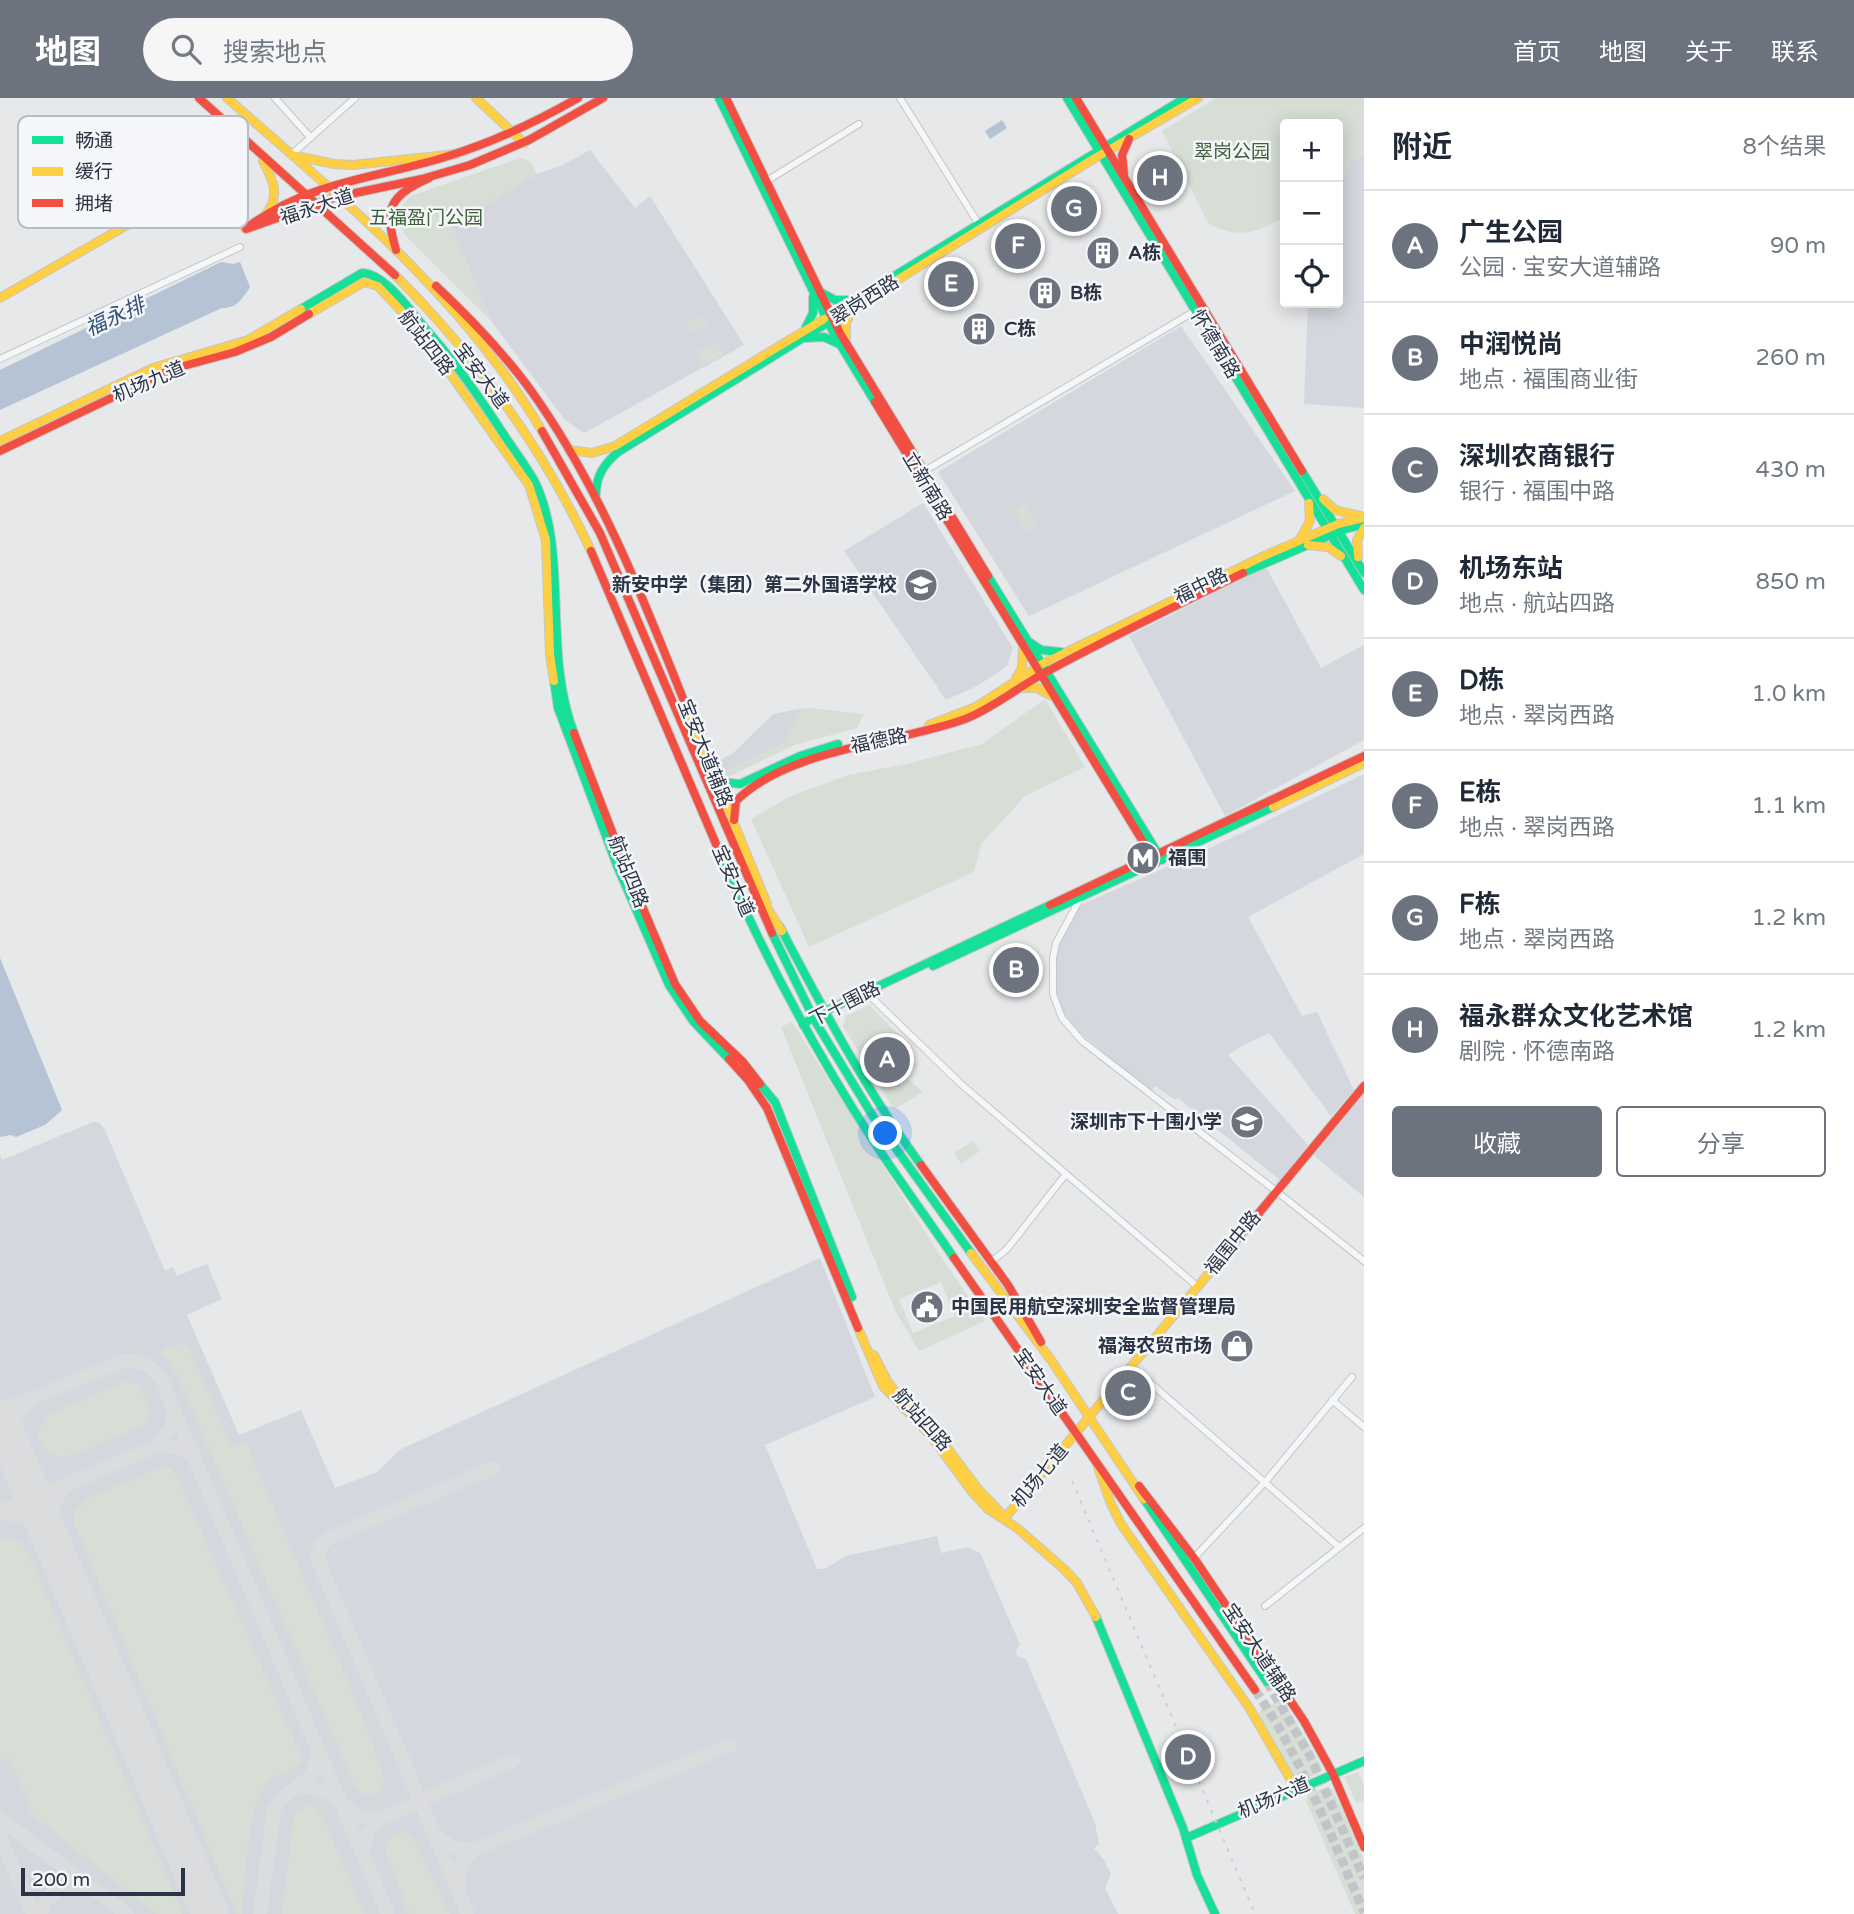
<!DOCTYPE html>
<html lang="zh">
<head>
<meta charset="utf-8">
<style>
	body { margin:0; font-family:"Varela Round","Noto Sans SC",sans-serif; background:#f6f6f7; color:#1f2937 }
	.controls { position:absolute; right:21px; top:21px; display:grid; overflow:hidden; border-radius:7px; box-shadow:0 4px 18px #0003 }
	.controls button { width:63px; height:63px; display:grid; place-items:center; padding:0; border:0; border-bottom:2px solid #e0e1e3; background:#fff; color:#1f2937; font:35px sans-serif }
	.scale { position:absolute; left:21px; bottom:18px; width:164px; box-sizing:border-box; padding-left:7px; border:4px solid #2b3445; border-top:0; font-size:19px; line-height:24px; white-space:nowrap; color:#2b3445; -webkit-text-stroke:5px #f4f6f9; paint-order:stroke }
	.you { position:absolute; left:886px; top:1036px; width:24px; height:24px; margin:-18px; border:5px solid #fff; border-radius:50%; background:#1a73e8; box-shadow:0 0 0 10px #1a73e833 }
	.badge { display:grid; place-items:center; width:46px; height:46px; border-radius:50%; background:#6c737f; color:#fff; font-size:23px; font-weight:700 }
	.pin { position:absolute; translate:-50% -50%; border:4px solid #fff; box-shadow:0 2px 7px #0006 }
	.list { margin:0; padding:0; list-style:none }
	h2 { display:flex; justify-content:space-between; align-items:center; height:91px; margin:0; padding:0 28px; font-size:30px }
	h2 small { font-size:23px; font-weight:400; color:#747a83 }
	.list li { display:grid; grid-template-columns:46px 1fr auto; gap:21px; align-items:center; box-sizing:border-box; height:112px; padding:0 28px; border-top:2px solid #e0e1e3 }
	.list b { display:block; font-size:26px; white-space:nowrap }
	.list p { margin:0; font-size:23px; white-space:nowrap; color:#747a83 }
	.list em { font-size:23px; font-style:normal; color:#747a83 }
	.actions { display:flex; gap:14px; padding:21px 28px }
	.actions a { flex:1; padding:16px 0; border:2px solid #6c737f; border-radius:7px; text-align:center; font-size:24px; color:#6c737f }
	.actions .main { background:#6c737f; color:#fff }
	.icon { flex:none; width:38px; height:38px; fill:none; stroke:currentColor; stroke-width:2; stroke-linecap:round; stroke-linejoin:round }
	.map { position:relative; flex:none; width:1364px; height:1816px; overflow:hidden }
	header { display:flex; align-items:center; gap:42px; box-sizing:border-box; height:98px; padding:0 35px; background:#6c737f; color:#fff }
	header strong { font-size:33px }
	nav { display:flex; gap:38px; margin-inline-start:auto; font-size:24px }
	.search { width:490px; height:63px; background:#f6f6f7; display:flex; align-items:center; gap:18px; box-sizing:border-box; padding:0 24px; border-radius:38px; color:#747a83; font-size:26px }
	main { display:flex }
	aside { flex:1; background:#fff }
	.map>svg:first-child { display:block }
	.built { fill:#d4d7dd }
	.green { fill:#d6ded6; fill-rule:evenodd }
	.water { fill:#b4c4d5 }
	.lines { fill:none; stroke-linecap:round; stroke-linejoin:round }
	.taxiway { stroke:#dadcde; stroke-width:14 }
	.runway { stroke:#dadcde; stroke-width:37 }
	.primary-tunnel { stroke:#c1c4c9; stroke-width:9; stroke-dasharray:9 4.5; stroke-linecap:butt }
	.street-casing { stroke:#c4c6c8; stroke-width:8 }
	.fast-casing { stroke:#c4c6c8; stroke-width:10 }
	.slow-casing { stroke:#c4c6c8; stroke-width:10 }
	.jam-casing { stroke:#c4c6c8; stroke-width:10 }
	.street { stroke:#f5f6f7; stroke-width:6 }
	.fast { stroke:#16e098; stroke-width:8 }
	.slow { stroke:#ffcf43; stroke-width:8 }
	.jam { stroke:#f24e42; stroke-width:8 }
	.rail { stroke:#cecfd2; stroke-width:2; stroke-dasharray:3.5 7; stroke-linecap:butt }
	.labels { text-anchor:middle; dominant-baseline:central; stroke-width:5; stroke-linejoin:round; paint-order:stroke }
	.park-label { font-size:19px; fill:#3f6138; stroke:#f4f6f9 }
	.street-label { font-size:19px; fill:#2b3445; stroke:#f4f6f9 }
	.poi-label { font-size:19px; font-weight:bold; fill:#2b3445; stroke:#f4f6f9; text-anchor:start }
	.water-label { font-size:21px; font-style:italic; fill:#34527a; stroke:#f4f6f9 }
	.key { fill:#f4f6f9; stroke:#b8bcc3; stroke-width:2 }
	.key-label { font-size:19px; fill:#2b3445 }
</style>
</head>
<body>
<header>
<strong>地图</strong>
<div class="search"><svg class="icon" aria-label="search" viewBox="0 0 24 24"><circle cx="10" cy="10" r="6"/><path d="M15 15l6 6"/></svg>搜索地点</div>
<nav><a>首页</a><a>地图</a><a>关于</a><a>联系</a></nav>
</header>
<main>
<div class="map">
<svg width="1364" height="1816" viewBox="0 0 1364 1816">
	<rect width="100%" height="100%" fill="#e6e8ea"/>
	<!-- built -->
	<g class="built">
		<polygon points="590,52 635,110 650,98 744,247 584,335 565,322 492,224 451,128 536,76 561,68"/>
		<polygon points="1364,57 1364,310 1304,306 1308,205 1338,205 1338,84 1343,81 1351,63"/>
		<polygon points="1181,228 1295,393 1029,518 938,374"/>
		<polygon points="923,405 1013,550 1007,568 979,587 946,602 844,453"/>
		<polygon points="1266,469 1321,570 1364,547 1364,642 1225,718 1129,538"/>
		<polygon points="799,611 801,613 785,644 724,674 720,662 732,656 773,616"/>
		<polygon points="1364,676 1364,756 1248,819 1302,918 1317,914 1354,992 1331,1018 1269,935 1238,950 1228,957 1308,1047 1280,1082 1178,1000 1175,1002 1155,988 1151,994 1078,933 1063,914 1057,897 1054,872 1060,843 1081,807 1210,750"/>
		<polygon points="1364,995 1364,1099 1313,1057"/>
		<polygon points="93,1024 99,1025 104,1030 165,1173 173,1169 177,1178 207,1166 222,1201 187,1217 239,1337 301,1312 335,1390 377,1374 401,1351 820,1160 875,1299 765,1347 817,1471 824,1471 846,1458 937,1438 941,1455 968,1449 980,1455 1020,1546 1016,1553 1017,1558 1026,1561 1095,1725 1099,1746 1094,1750 1104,1762 1111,1776 1105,1790 1118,1816 0,1816 0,1057 2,1062"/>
	</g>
	<!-- green -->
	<g class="green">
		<path d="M 1216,0 L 1364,0 L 1364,57 L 1351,63 L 1343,81 L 1338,84 L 1338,26 L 1285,26 L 1285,118 C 1259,135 1238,142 1208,125 L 1162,33 Z"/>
		<path d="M 520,60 L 531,64 L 536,76 L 451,128 L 492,224 L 405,137 C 396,121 397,108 413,97 Z"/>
		<polygon points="703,217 707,227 690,234 686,224"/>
		<polygon points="718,244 724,257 702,267 696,254"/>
		<polygon points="1025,405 1037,427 1026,433 1014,412"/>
		<polygon points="1045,601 1085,669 1025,698 981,746 974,774 809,849 751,721 789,699 848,677 907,666 982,646"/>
		<polygon points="809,610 864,616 857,630 797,646 726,680 724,674 785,644 801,613 799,611"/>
		<polygon points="869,907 913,951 908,957 917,967 906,979 923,994 894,1011 843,928 846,918"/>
		<path d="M 792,924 L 941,1159 L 985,1223 L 919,1253 L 895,1212 L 781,929 ZM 941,1184 L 955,1218 L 913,1235 L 899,1201 Z"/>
		<polygon points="973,1043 980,1053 961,1066 954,1055"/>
		<polygon points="184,1246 188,1248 232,1349 246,1344 362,1617 384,1679 382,1691 374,1697 362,1696 355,1688 177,1277 167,1262 159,1255 167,1249"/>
		<path d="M 126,1283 L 139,1287 C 145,1300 155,1313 145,1327 L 66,1360 C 48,1359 39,1350 38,1333 L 47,1317 Z"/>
		<path d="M 162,1369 L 171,1371 L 177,1378 L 301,1658 L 301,1665 C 291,1673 278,1675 269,1684 C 245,1707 247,1783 241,1816 L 237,1816 L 74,1425 L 75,1413 L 90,1399 Z"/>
		<polygon points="10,1440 21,1445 29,1456 183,1816 157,1816 28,1714 29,1703 9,1661 0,1661 0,1441"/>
		<polygon points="1282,1601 1322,1670 1320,1675 1299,1683 1296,1682 1257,1615"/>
		<polygon points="1358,1674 1364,1687 1364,1702 1356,1705 1345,1679"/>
		<polygon points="1328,1689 1333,1692 1364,1762 1364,1816 1355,1816 1306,1703 1308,1696"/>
		<polygon points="306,1708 316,1710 322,1718 365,1816 282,1816 293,1721 297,1713"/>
		<polygon points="400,1734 408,1736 415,1744 450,1816 409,1816 385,1751 391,1738"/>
	</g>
	<!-- water -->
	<g class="water">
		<polygon points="1002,22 1007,30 990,41 985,33"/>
		<path d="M 221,164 L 233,166 L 240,164 L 250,189 C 243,200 236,211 222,210 L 0,312 L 0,272 Z"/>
		<polygon points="0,860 62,1012 45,1027 16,1039 11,1037 0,1039"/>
	</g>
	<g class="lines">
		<!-- taxiway -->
		<g class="taxiway">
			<path d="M 0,1313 L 123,1263 C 139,1262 150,1267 160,1279 L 388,1816"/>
			<polyline points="155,1349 171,1330 173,1311"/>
			<path d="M 16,1359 C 10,1338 11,1320 28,1303"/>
			<path d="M 0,1414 L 155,1349 C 171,1345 185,1350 195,1362"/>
			<path d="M 1,1416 C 23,1414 40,1423 51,1442"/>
			<path d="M 53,1445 C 46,1424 50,1404 66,1389"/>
			<path d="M 298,1690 C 337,1683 342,1723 380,1721"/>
			<polyline points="0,1721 127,1816"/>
			<path d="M 437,1737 C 448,1750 458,1752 475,1751"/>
			<polyline points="0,1739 33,1816"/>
			<path d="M 364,1756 C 363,1741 368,1730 380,1721 L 514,1662"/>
			<path d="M 458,1790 C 457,1772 461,1761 475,1751 L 730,1647"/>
			<path d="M 41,1816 C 47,1793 68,1782 91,1790"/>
			<path d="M 260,1816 L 274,1711 C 287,1685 319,1691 317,1652"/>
			<polyline points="468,1816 317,1459 322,1445 331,1439 493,1370"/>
		</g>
		<!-- runway -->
		<polyline class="runway" points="0,1321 210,1816"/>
		<!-- primary-tunnel -->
		<g class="primary-tunnel">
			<polyline points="1267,1584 1310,1658 1364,1780"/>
			<path d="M 1255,1592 C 1302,1660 1331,1739 1364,1814"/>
		</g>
		<defs>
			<g id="street">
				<polyline points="275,0 310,39"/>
				<polyline points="900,0 978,125"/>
				<polyline points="291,57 355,0"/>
				<polyline points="765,84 859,26"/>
				<polyline points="0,261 240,149"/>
				<polyline points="921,375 1195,213"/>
				<polyline points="1080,801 1056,845 1053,860 1053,896 1062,920 1082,943 1276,1093 1364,1163"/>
				<polyline points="869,897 961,986 1198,1189"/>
				<polyline points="991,1164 1007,1151 1066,1076"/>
				<polyline points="1132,1269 1339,1449"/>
				<polyline points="1332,1302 1364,1329"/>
				<polyline points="1194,1460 1266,1383 1352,1279"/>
				<polyline points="1265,1508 1364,1430"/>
			</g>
			<g id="fast">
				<polyline points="719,0 835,238 875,304"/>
				<polyline points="1067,0 1364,492"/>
				<polyline points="820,194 835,202 850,202"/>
				<path d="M 301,211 L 362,175 C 384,175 410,212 424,229 C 455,263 481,301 506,340 C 516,355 527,369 535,384 C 543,400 549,424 551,440 C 560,505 550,573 574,635"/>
				<polyline points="824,221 1185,0"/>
				<polyline points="806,229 813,215 813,199"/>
				<polyline points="806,240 824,239 837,245"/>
				<polyline points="1302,373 1364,475"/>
				<path d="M 596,396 C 596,378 604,366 618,354 L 889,187"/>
				<polyline points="1243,475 1342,432 1364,426"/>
				<polyline points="988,478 1162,762"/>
				<polyline points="1031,545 1041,552 1061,554"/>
				<polyline points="554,583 558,610 618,770 669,887 693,923 729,961"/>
				<polyline points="715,676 723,684 740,686 800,658 838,646"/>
				<path d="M 719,753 C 761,853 813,949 872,1041 C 898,1081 927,1120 954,1160"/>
				<path d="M 780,829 C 823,911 866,992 921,1067"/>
				<polyline points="772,835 815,923 874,1020 971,1155"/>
				<polyline points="933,868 1273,709"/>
				<polyline points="803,927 813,919 1050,807"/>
				<polyline points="760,986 775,1004 852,1199"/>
				<polyline points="1144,1401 1267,1584"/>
				<polyline points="1096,1519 1183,1730 1197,1777 1215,1816"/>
				<polyline points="1186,1740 1364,1663"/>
			</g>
			<g id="slow">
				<path d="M 227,0 C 341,100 464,200 542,333"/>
				<polyline points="476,0 524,45"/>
				<polyline points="296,58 334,66 353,67 457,56"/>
				<path d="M 263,63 C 273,82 281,97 266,116"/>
				<path d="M 395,177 C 475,257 543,350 591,453"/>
				<polyline points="889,187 1090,63 1198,0"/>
				<polyline points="0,200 209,80 246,131"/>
				<polyline points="309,216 364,184 378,188 420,233 529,387 546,442 550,557 554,583"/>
				<polyline points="846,241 846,225 853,210"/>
				<polyline points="0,343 153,270 248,242 301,211"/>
				<polyline points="569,352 592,355 615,348 824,221"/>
				<polyline points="1323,401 1335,412 1361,418"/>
				<polyline points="1300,441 1310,423 1309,405"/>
				<polyline points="1308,447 1328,449 1341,458"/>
				<polyline points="1358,459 1357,442 1364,430"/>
				<polyline points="1016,581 1022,570 1023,550"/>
				<polyline points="1022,590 1037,590 1052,598"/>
				<polyline points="684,603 767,806"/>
				<polyline points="929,627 976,609 1042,566 1264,458 1338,426 1364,420"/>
				<polyline points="1273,709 1364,665"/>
				<polyline points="762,802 782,833"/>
				<polyline points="971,1155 1051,1262 1144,1401"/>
				<polyline points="858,1230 883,1288 931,1338 973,1395 988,1411 1017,1430 1065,1472 1077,1485 1096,1519"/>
				<polyline points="874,1257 888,1284 902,1302 936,1335 978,1391 1001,1415"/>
				<polyline points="1098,1369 1111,1406 1121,1426 1250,1611 1296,1691"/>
				<polyline points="1005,1420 1234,1145"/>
			</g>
			<g id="jam">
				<polyline points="199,0 395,177"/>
				<polyline points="726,0 840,235 988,478"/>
				<polyline points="1076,0 1302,373"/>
				<polyline points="1124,76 1122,57 1129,41"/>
				<path d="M 248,129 C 310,83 374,81 445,59 C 492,45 536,24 578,0"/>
				<polyline points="246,131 336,99 422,81 470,67 529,42 603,0"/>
				<path d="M 396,152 C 384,110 389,98 429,80"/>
				<path d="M 436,188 C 471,221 504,255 532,294 C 599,388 642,497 684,603"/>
				<polyline points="875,304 1156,765"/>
				<polyline points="542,333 600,435 772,835"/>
				<polyline points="0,353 172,271 235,254 271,239 309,216"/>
				<polyline points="591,453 719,753"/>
				<polyline points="574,635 626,770 675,886 700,923 743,964 760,986"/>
				<path d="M 734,722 L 736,703 C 789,650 896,646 965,621 C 992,611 1021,587 1048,573 C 1112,538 1178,507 1243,475"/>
				<polyline points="1050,807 1364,658"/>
				<polyline points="729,961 748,982 767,1010 858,1230"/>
				<polyline points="921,1067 1008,1187 1041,1244"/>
				<polyline points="1234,1145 1364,988"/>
				<polyline points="954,1160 1255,1592"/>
				<polyline points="1139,1388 1194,1460 1304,1623 1333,1676 1364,1749"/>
			</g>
		</defs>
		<!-- street casing -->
		<use href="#street" class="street-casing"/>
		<!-- fast casing -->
		<use href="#fast" class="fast-casing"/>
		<!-- slow casing -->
		<use href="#slow" class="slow-casing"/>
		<!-- jam casing -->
		<use href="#jam" class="jam-casing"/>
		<!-- street -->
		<use href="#street" class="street"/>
		<!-- fast -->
		<use href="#fast" class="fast"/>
		<!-- slow -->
		<use href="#slow" class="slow"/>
		<!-- jam -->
		<use href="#jam" class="jam"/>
		<!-- rail -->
		<polyline class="rail" points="1072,1383 1255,1816"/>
	</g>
	<!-- icons -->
	<defs>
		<symbol id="building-disc" viewBox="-11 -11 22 22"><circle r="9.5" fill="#6c737f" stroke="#f4f6f9"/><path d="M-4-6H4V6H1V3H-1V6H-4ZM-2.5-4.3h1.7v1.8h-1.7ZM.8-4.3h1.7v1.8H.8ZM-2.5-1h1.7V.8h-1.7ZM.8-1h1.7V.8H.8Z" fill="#fff"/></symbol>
		<symbol id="school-disc" viewBox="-11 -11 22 22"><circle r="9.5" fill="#6c737f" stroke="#f4f6f9"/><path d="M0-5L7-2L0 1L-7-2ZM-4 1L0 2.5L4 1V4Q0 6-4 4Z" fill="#fff"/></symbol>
		<symbol id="metro-disc" viewBox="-11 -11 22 22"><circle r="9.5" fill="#6c737f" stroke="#f4f6f9"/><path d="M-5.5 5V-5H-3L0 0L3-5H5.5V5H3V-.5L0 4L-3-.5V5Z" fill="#fff"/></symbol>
		<symbol id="civic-disc" viewBox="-11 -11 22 22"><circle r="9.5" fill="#6c737f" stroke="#f4f6f9"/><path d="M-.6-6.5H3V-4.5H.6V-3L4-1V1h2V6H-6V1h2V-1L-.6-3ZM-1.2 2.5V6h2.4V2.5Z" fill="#fff"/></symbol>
		<symbol id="shop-disc" viewBox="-11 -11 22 22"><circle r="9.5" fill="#6c737f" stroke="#f4f6f9"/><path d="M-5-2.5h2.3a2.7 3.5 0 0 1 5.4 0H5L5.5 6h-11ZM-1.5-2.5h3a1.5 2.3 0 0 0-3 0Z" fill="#fff"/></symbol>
	</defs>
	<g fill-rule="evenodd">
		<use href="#building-disc" x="1084" y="136" width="38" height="38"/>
		<use href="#building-disc" x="1026" y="176" width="38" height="38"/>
		<use href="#building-disc" x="960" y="212" width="38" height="38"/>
		<use href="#school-disc" x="902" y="468" width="38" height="38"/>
		<use href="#metro-disc" x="1124" y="741" width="38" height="38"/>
		<use href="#school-disc" x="1228" y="1005" width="38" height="38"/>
		<use href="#civic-disc" x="908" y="1190" width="38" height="38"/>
		<use href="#shop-disc" x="1218" y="1229" width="38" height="38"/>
	</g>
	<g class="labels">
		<!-- park labels -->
		<g class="park-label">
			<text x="1232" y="54">翠岗公园</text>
			<text x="426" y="120">五福盈门公园</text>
		</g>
		<!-- street labels -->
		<g class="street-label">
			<text transform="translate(317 109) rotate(-18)">福永大道</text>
			<text transform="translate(865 202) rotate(-32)">翠岗西路</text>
			<text transform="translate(426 245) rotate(52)">航站四路</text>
			<text transform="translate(1215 246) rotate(59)">怀德南路</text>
			<text transform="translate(481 278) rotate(53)">宝安大道</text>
			<text transform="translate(149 284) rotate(-23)">机场九道</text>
			<text transform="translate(927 388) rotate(59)">立新南路</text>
			<text transform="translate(1201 488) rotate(-26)">福中路</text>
			<text transform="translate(879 643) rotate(-12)">福德路</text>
			<text transform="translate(705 655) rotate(68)">宝安大道辅路</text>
			<text transform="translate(628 774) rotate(68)">航站四路</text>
			<text transform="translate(733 783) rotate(66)">宝安大道</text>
			<text transform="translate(845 906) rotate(-27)">下十围路</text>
			<text transform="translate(1233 1145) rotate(-51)">福围中路</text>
			<text transform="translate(1040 1284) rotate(55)">宝安大道</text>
			<text transform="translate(922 1322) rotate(48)">航站四路</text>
			<text transform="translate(1040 1378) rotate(-50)">机场七道</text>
			<text transform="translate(1259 1555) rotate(56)">宝安大道辅路</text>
			<text transform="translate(1274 1700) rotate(-23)">机场六道</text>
		</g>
		<!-- poi labels -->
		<g class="poi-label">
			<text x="1128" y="155">A栋</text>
			<text x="1070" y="195">B栋</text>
			<text x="1004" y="231">C栋</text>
			<text x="897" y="487" text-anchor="end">新安中学（集团）第二外国语学校</text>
			<text x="1168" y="760">福围</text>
			<text x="1222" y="1024" text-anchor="end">深圳市下十围小学</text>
			<text x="951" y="1209">中国民用航空深圳安全监督管理局</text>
			<text x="1212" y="1248" text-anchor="end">福海农贸市场</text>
		</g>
		<!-- water labels -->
		<g class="water-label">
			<text transform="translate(115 219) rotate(-25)">福永排</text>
		</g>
	</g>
	<!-- legend -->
	<rect x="18" y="18" width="230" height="112" rx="10" class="key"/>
	<rect x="32" y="38" width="31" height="8" fill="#16e098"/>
	<rect x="32" y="69" width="31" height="9" fill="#ffcf43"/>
	<rect x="32" y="101" width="31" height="8" fill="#f24e42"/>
	<g class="key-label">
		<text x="75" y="49">畅通</text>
		<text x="75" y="80">缓行</text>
		<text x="75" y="112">拥堵</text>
	</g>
</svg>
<div class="controls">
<button>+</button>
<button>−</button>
<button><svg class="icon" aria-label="locate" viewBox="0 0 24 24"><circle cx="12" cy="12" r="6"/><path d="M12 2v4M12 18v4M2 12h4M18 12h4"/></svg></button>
</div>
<div class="scale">200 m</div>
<div class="you"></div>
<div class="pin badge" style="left:887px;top:962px">A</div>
<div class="pin badge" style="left:1016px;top:872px">B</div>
<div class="pin badge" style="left:1128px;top:1295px">C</div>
<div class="pin badge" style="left:1188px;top:1659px">D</div>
<div class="pin badge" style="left:951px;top:186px">E</div>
<div class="pin badge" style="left:1018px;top:148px">F</div>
<div class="pin badge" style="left:1074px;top:111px">G</div>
<div class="pin badge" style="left:1160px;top:80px">H</div>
</div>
<aside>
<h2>附近<small>8个结果</small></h2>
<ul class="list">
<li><span class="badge">A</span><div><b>广生公园</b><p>公园 · 宝安大道辅路</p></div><em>90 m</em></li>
<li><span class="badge">B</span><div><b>中润悦尚</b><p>地点 · 福围商业街</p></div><em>260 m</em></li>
<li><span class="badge">C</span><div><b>深圳农商银行</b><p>银行 · 福围中路</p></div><em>430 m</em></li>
<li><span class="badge">D</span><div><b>机场东站</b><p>地点 · 航站四路</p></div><em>850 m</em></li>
<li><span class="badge">E</span><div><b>D栋</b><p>地点 · 翠岗西路</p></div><em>1.0 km</em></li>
<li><span class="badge">F</span><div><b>E栋</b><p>地点 · 翠岗西路</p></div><em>1.1 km</em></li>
<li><span class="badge">G</span><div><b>F栋</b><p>地点 · 翠岗西路</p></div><em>1.2 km</em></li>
<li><span class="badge">H</span><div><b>福永群众文化艺术馆</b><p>剧院 · 怀德南路</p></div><em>1.2 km</em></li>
</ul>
<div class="actions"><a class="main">收藏</a><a>分享</a></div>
</aside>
</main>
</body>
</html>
